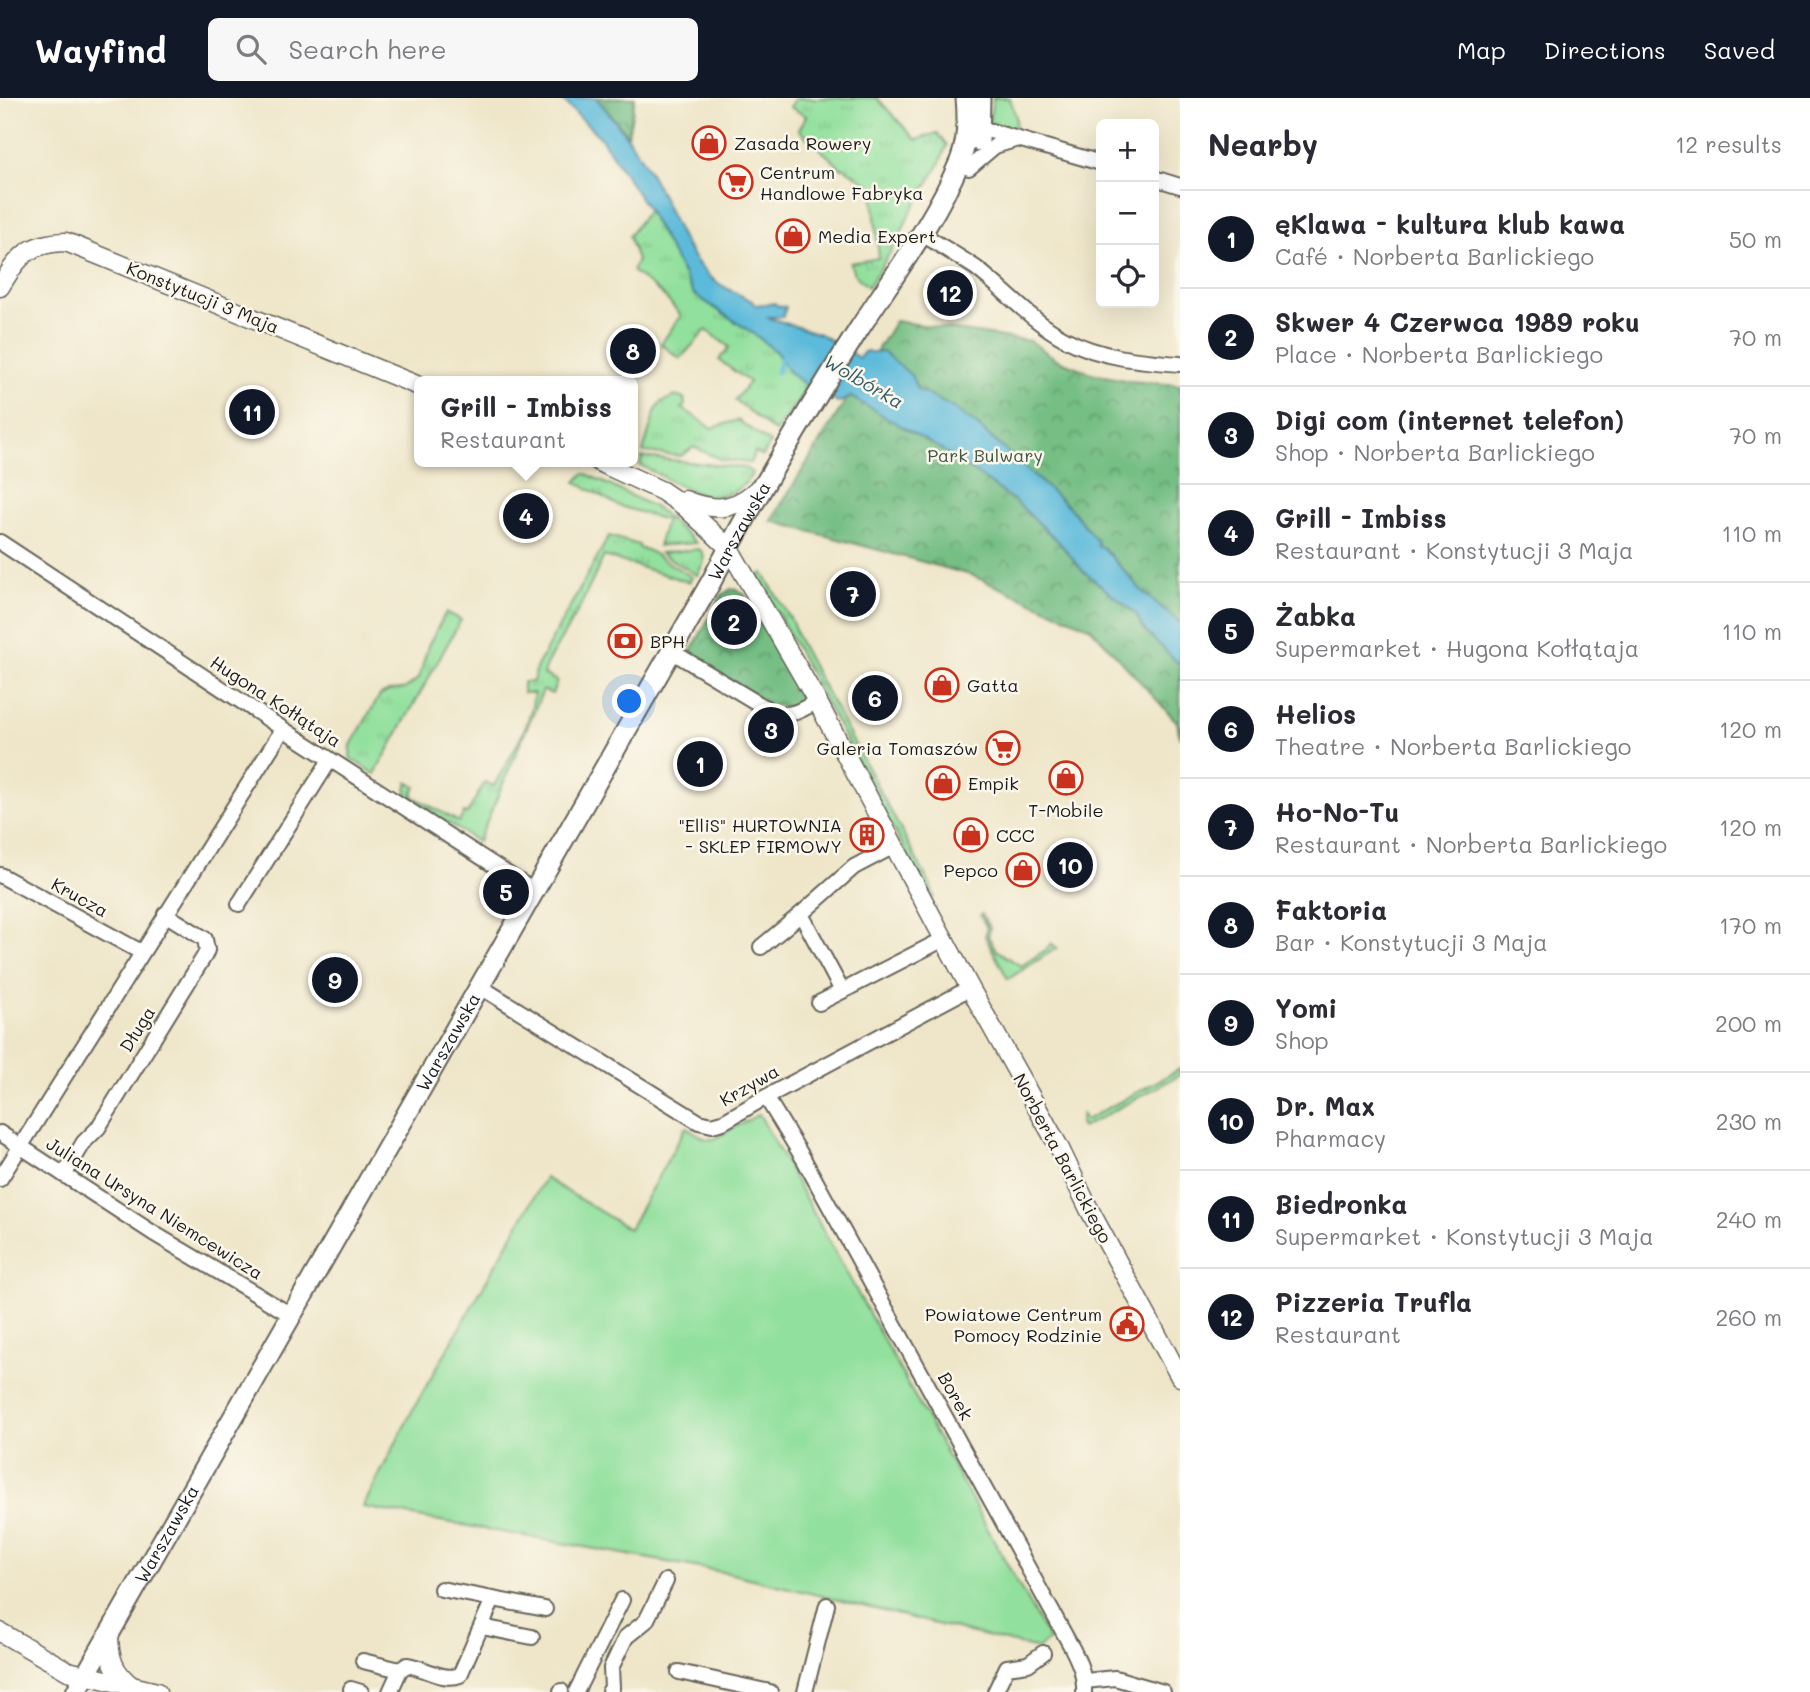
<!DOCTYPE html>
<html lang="en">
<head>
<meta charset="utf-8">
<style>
	body { margin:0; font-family:Mali,sans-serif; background:#f7f7f7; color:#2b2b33 }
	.controls { position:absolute; right:21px; top:21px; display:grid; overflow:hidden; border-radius:10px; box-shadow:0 7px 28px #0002 }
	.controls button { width:63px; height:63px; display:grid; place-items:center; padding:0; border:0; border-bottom:2px solid #e1e1e2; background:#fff; color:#2b2b33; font:35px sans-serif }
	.you { position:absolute; left:630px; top:604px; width:24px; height:24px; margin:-18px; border:5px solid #fff; border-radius:50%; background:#1a73e8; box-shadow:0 0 0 10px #1a73e833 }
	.badge { display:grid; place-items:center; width:46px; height:46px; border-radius:50%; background:#111827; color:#fff; font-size:23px; font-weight:700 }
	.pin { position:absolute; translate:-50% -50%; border:4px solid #fff; box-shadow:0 2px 7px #0006 }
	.popup { position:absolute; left:414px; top:278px; width:224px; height:91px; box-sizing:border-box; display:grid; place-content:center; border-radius:10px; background:#fff; filter:drop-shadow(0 2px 5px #0005); font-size:23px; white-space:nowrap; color:#7c7c81 }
	.popup b { font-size:26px; color:#2b2b33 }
	.popup::after { content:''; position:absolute; left:50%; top:100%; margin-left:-14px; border:14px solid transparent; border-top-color:#fff }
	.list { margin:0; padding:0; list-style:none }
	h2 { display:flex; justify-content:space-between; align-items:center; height:91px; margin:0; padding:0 28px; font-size:30px }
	h2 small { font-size:23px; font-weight:400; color:#7c7c81 }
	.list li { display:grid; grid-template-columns:46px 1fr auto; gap:21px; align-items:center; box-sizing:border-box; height:98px; padding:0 28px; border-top:2px solid #e1e1e2 }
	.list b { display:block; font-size:26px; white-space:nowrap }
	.list p { margin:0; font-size:23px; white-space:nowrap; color:#7c7c81 }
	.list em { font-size:23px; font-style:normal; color:#7c7c81 }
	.icon { flex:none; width:38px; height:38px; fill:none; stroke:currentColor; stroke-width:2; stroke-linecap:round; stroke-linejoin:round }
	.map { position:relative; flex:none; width:1180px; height:1594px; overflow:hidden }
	header { display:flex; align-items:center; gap:42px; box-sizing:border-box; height:98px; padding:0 35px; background:#111827; color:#fff }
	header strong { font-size:33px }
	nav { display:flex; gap:38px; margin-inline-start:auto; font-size:24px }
	.search { width:490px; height:63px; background:#f7f7f7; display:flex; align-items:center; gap:18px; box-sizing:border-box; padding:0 24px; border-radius:10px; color:#7c7c81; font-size:26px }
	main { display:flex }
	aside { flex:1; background:#fff }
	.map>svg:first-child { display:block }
	.grass { fill:url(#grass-tufts); stroke:#577e5c; stroke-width:2 }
	.forest { fill:url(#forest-crowns); stroke:#486d50; stroke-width:2 }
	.garden { fill:#92e09d; stroke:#577e5c; stroke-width:2 }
	.water { fill:#5bbada; stroke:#3c6b7b; stroke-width:2 }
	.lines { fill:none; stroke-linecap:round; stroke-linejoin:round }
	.stream { stroke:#5bbada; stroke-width:4.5 }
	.minor-casing { stroke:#666359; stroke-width:18 }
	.tertiary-casing { stroke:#666359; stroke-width:21 }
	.secondary-casing { stroke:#666359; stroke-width:23 }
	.minor { stroke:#fff; stroke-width:14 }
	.tertiary { stroke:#fff; stroke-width:18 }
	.secondary { stroke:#fff; stroke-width:19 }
	.labels { text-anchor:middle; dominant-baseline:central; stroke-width:5; stroke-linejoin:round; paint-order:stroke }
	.poi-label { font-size:18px; fill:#1c1c1c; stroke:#fbf7ec; text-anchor:start }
	.street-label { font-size:18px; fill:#1c1c1c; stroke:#fbf7ec }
	.park-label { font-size:18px; fill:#3f5743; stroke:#fbf7ec }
	.water-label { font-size:19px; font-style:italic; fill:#355b68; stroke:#fbf7ec }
</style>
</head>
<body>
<header>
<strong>Wayfind</strong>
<div class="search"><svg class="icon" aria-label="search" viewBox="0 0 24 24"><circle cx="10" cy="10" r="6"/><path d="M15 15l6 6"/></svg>Search here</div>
<nav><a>Map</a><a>Directions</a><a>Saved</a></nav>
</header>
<main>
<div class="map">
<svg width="1180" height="1594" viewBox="0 0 1180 1594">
	<defs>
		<pattern id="grass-tufts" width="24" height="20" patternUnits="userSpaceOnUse" patternTransform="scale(1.75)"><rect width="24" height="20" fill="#92e09d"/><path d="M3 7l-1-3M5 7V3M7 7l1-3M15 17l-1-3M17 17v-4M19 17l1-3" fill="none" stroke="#7dc087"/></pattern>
		<pattern id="forest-crowns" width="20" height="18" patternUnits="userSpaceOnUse" patternTransform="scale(1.75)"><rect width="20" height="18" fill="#75be84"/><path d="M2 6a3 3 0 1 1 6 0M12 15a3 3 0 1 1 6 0" fill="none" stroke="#5f9a6b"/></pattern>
	</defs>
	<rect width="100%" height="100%" fill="#fbf7ec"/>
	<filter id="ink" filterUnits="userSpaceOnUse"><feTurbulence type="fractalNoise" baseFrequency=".0143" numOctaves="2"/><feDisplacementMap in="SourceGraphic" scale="14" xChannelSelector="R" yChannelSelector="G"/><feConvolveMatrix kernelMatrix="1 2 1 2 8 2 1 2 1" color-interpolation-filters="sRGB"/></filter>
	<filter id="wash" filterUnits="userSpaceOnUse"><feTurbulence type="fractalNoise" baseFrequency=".00686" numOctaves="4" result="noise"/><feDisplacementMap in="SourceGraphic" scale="28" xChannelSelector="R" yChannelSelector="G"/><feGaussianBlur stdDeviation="1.57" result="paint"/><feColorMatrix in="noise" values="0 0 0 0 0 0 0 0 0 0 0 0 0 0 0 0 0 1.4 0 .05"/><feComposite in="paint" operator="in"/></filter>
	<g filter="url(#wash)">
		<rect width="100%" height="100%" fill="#efe6c9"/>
		<!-- grass -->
		<g class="grass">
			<polygon points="795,0 877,0 916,42 937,35 947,47 939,67 909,117 898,142 868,189 854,176 850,165 879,160 872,89 845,70 841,70 799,32 806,18 790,9"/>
			<polygon points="993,0 1010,0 1016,19 1015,33 989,25"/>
			<polygon points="648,112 694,196 757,238 777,255 789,274 800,283 807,285 803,296 775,334 735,302 749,284 719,262 729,249 706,232 680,261 661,246 681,217 662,196 632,173 637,163 629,138"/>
			<polygon points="676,298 684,300 685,307 682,310 712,330 738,322 770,345 763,358 755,354 750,365 722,362 694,349 681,358 643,354 655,314 661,304"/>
			<path d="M 642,359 L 745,370 L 753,375 C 722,422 678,385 640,367 Z"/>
			<polygon points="583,376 587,376 658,411 696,445 658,448 666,422 619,408 576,384"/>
			<path d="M 609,438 L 639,447 L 639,450 L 647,452 L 692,479 L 689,484 L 604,458 L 579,511 L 548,563 L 543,576 L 557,583 L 552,596 L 543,592 L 478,744 L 408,699 L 406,690 L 408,684 L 416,689 L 412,698 L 459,724 L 464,715 L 467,716 L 485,684 L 494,688 C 510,658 531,629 534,595 L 523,595 L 523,584 L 533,584 L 536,570 Z"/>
			<polygon points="699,451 703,455 704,464 697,477 660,455"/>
			<polygon points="763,475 791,522 800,545 931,788 934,799 931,801 758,478"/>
			<polygon points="446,514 461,522 375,676 350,660 351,647 380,597 389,593 406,590 419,580 428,548"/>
			<polygon points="982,816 990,830 988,838 996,852 1021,868 1047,851 1051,845 1057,850 1008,881 985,838 987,830 980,817"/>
			<polygon points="1180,971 1180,977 1082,1030 1080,1026 1082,1016 1086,1022"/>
		</g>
		<!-- forest -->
		<g class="forest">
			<polygon points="596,0 635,0 628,37"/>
			<polygon points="895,223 1030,243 1056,261 1091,275 1129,283 1180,287 1180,641 1177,624 1091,530 971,477 771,423"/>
			<polygon points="731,491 736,491 744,496 804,596 803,604 789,610 769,606 692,560 691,553 722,497"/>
		</g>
		<!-- garden -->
		<polygon class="garden" points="759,1016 1049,1542 1038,1551 728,1475 363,1409 411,1315 545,1080 629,1131 686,1029 706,1041 714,1041"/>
		<!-- water -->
		<path class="water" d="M 560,0 L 596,0 C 622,29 646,64 663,100 C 675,125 686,154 706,175 C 718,188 737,195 752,203 L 755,207 L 775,205 L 776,207 L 786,209 L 783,219 L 766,219 L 820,236 L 859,260 L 864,254 L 883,254 L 911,277 L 917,291 L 952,309 L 977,327 L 1070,410 L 1098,444 L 1098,449 L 1103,449 L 1142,493 L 1180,525 L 1180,567 L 1146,534 L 1136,516 L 1083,473 L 1058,443 L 1016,404 L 954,359 L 851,299 L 838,305 L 800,283 L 789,274 L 777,255 L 757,238 L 694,196 L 648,112 L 601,40 Z"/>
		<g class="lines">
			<!-- stream -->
			<polyline class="stream" points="777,274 781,261"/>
		</g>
	</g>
	<g filter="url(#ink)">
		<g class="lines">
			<defs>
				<g id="minor">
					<polyline points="980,30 1101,65"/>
					<polyline points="969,70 995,48 1018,41"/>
					<polyline points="1154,80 1180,88"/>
					<path d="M 921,135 C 939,147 958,158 976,170 C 1006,193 1031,223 1065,241 C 1101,260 1140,263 1180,266"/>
					<polyline points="0,444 283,631 534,793"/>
					<path d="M 671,553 L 774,615 C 791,619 802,612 817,603"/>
					<polyline points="0,777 141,854"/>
					<polyline points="239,806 330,662"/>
					<polyline points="761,849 801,816"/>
					<polyline points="479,888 699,1024 712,1027 723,1024 766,999 970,890"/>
					<polyline points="842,893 801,816 854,769 894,748"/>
					<polyline points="819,905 944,841"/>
					<path d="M 766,999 L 803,1060 L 1072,1550 C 1079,1564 1085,1577 1084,1594"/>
					<polyline points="0,1035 153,1135 291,1217"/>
					<polyline points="64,1077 84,1044 98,1030 205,857 207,852 205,841 165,816"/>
					<polyline points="0,1081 283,631"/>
					<polyline points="441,1491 493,1501"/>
					<polyline points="482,1529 532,1539"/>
					<polyline points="363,1563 400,1572"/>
					<polyline points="679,1574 770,1594"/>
					<polyline points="1085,1583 1115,1580 1163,1594"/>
					<polyline points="351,1591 361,1594"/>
					<path d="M 390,1594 L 400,1572 L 407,1567 C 424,1569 443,1584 460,1577 L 493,1501 L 545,1511"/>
					<polyline points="561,1594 561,1593"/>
					<polyline points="576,1594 622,1502"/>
					<polyline points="609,1594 612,1590 611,1570 626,1539 646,1523 666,1483"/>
					<polyline points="805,1594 827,1507"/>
					<polyline points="995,1594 1007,1569 1028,1566 1043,1555"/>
				</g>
				<g id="tertiary">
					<path d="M 0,189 C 19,158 28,145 66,144 L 419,288"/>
					<polyline points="599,364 662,393 684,408 729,450 817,603 970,890 1059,1049 1089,1111 1180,1279"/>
					<path d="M 685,402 C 717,415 738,412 763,386"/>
					<polyline points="0,1534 68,1573 157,1594"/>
					<path d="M 109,1535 C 109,1560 113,1574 133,1589"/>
				</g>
				<g id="secondary">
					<polyline points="979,43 980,0"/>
					<path id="s1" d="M 76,1594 L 711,484 C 756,397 807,313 859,231 C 894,177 935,123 960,63 C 968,43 968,21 966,0"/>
				</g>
			</defs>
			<!-- minor casing -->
			<use href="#minor" class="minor-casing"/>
			<!-- tertiary casing -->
			<use href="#tertiary" class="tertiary-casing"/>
			<!-- secondary casing -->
			<use href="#secondary" class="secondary-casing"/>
			<!-- minor -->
			<use href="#minor" class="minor"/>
			<!-- tertiary -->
			<use href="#tertiary" class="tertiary"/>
			<!-- secondary -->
			<use href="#secondary" class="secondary"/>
		</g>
	</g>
	<!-- icons -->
	<defs>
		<symbol id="shop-ring" viewBox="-11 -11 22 22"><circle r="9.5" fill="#fbf7ec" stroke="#c8321e" stroke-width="1.5"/><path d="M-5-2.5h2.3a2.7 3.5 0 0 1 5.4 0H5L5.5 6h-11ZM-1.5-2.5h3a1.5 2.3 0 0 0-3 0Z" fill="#c8321e"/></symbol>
		<symbol id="supermarket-ring" viewBox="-11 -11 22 22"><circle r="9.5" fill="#fbf7ec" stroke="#c8321e" stroke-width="1.5"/><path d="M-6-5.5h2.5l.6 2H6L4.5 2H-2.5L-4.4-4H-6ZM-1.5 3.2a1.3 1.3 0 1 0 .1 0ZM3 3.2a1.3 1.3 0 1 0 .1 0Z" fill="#c8321e"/></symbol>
		<symbol id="bank-ring" viewBox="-11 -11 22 22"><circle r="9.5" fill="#fbf7ec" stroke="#c8321e" stroke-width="1.5"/><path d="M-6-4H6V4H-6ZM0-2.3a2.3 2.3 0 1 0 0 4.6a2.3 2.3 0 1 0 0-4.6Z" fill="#c8321e"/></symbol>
		<symbol id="building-ring" viewBox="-11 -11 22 22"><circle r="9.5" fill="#fbf7ec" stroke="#c8321e" stroke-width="1.5"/><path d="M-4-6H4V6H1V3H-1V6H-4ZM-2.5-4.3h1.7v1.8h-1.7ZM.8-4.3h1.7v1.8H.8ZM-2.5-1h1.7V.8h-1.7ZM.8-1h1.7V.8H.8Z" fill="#c8321e"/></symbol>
		<symbol id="civic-ring" viewBox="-11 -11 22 22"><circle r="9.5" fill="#fbf7ec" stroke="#c8321e" stroke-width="1.5"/><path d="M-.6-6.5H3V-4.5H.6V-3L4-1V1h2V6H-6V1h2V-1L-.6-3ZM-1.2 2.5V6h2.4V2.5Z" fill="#c8321e"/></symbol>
	</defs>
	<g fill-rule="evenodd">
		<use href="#shop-ring" x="690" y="26" width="38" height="38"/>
		<use href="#supermarket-ring" x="717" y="65" width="38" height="38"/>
		<use href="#shop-ring" x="774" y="119" width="38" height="38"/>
		<use href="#bank-ring" x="606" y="524" width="38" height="38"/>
		<use href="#shop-ring" x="923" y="568" width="38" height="38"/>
		<use href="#supermarket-ring" x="984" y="631" width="38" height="38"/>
		<use href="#shop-ring" x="1047" y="661" width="38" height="38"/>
		<use href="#shop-ring" x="924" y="666" width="38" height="38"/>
		<use href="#building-ring" x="848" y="718" width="38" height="38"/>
		<use href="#shop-ring" x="952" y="718" width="38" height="38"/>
		<use href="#shop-ring" x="1004" y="753" width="38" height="38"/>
		<use href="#civic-ring" x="1108" y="1207" width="38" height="38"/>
	</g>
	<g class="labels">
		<!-- poi labels -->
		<g class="poi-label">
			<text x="734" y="45">Zasada Rowery</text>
			<text x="760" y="74">Centrum<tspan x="760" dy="21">Handlowe Fabryka</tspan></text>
			<text x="818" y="138">Media Expert</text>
			<text x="650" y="543">BPH</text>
			<text x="967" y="587">Gatta</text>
			<text x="978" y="650" text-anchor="end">Galeria Tomaszów</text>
			<text x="968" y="685">Empik</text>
			<text x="1066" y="712" text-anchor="middle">T-Mobile</text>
			<text x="842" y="727" text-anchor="end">"ElliS" HURTOWNIA<tspan x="842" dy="21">- SKLEP FIRMOWY</tspan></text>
			<text x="996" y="737">CCC</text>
			<text x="998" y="772" text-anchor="end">Pepco</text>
			<text x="1102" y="1216" text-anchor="end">Powiatowe Centrum<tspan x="1102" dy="21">Pomocy Rodzinie</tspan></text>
		</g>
		<!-- street labels -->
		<g class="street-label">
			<text transform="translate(203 199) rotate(22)">Konstytucji 3 Maja</text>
			<text stroke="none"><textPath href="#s1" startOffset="1337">Warszawska</textPath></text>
			<text transform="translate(276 603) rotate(33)">Hugona Kołłątaja</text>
			<text transform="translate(80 799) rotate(29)">Krucza</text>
			<text transform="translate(137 931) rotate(-58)">Długa</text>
			<text stroke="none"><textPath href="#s1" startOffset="749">Warszawska</textPath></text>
			<text transform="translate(749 987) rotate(-30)">Krzywa</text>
			<text transform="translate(1063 1060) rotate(62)">Norberta Barlickiego</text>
			<text transform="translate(155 1110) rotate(32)">Juliana Ursyna Niemcewicza</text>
			<text transform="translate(956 1298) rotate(61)">Borek</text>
			<text stroke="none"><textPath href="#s1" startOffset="182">Warszawska</textPath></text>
		</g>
		<!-- park labels -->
		<g class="park-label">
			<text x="985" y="357">Park Bulwary</text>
		</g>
		<!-- water labels -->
		<g class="water-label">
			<text transform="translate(864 283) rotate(30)">Wolbórka</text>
		</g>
	</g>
</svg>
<div class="controls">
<button>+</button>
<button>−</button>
<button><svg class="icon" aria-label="locate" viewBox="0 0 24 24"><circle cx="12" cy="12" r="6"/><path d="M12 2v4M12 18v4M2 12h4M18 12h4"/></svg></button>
</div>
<div class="you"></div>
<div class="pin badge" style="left:700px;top:666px">1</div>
<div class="pin badge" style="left:734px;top:524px">2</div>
<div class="pin badge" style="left:771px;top:632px">3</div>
<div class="pin badge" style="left:526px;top:418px">4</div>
<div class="popup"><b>Grill - Imbiss</b>Restaurant</div>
<div class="pin badge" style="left:506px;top:794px">5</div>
<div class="pin badge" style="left:875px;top:600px">6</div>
<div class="pin badge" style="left:853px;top:496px">7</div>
<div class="pin badge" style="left:633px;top:253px">8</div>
<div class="pin badge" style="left:335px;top:882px">9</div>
<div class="pin badge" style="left:1070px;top:767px">10</div>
<div class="pin badge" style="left:252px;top:314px">11</div>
<div class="pin badge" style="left:950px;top:195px">12</div>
</div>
<aside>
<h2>Nearby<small>12 results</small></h2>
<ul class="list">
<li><span class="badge">1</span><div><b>ęKlawa - kultura klub kawa</b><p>Café · Norberta Barlickiego</p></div><em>50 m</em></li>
<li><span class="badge">2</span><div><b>Skwer 4 Czerwca 1989 roku</b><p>Place · Norberta Barlickiego</p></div><em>70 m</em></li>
<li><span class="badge">3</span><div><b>Digi com (internet telefon)</b><p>Shop · Norberta Barlickiego</p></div><em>70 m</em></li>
<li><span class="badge">4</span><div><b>Grill - Imbiss</b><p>Restaurant · Konstytucji 3 Maja</p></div><em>110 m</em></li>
<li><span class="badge">5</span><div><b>Żabka</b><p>Supermarket · Hugona Kołłątaja</p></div><em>110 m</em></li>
<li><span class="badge">6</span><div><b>Helios</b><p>Theatre · Norberta Barlickiego</p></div><em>120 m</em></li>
<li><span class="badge">7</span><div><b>Ho-No-Tu</b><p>Restaurant · Norberta Barlickiego</p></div><em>120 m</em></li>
<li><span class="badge">8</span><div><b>Faktoria</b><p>Bar · Konstytucji 3 Maja</p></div><em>170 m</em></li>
<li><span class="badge">9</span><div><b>Yomi</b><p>Shop</p></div><em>200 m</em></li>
<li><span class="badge">10</span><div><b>Dr. Max</b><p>Pharmacy</p></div><em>230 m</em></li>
<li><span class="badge">11</span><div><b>Biedronka</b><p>Supermarket · Konstytucji 3 Maja</p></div><em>240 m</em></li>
<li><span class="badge">12</span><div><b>Pizzeria Trufla</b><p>Restaurant</p></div><em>260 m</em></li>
</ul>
</aside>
</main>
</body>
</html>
